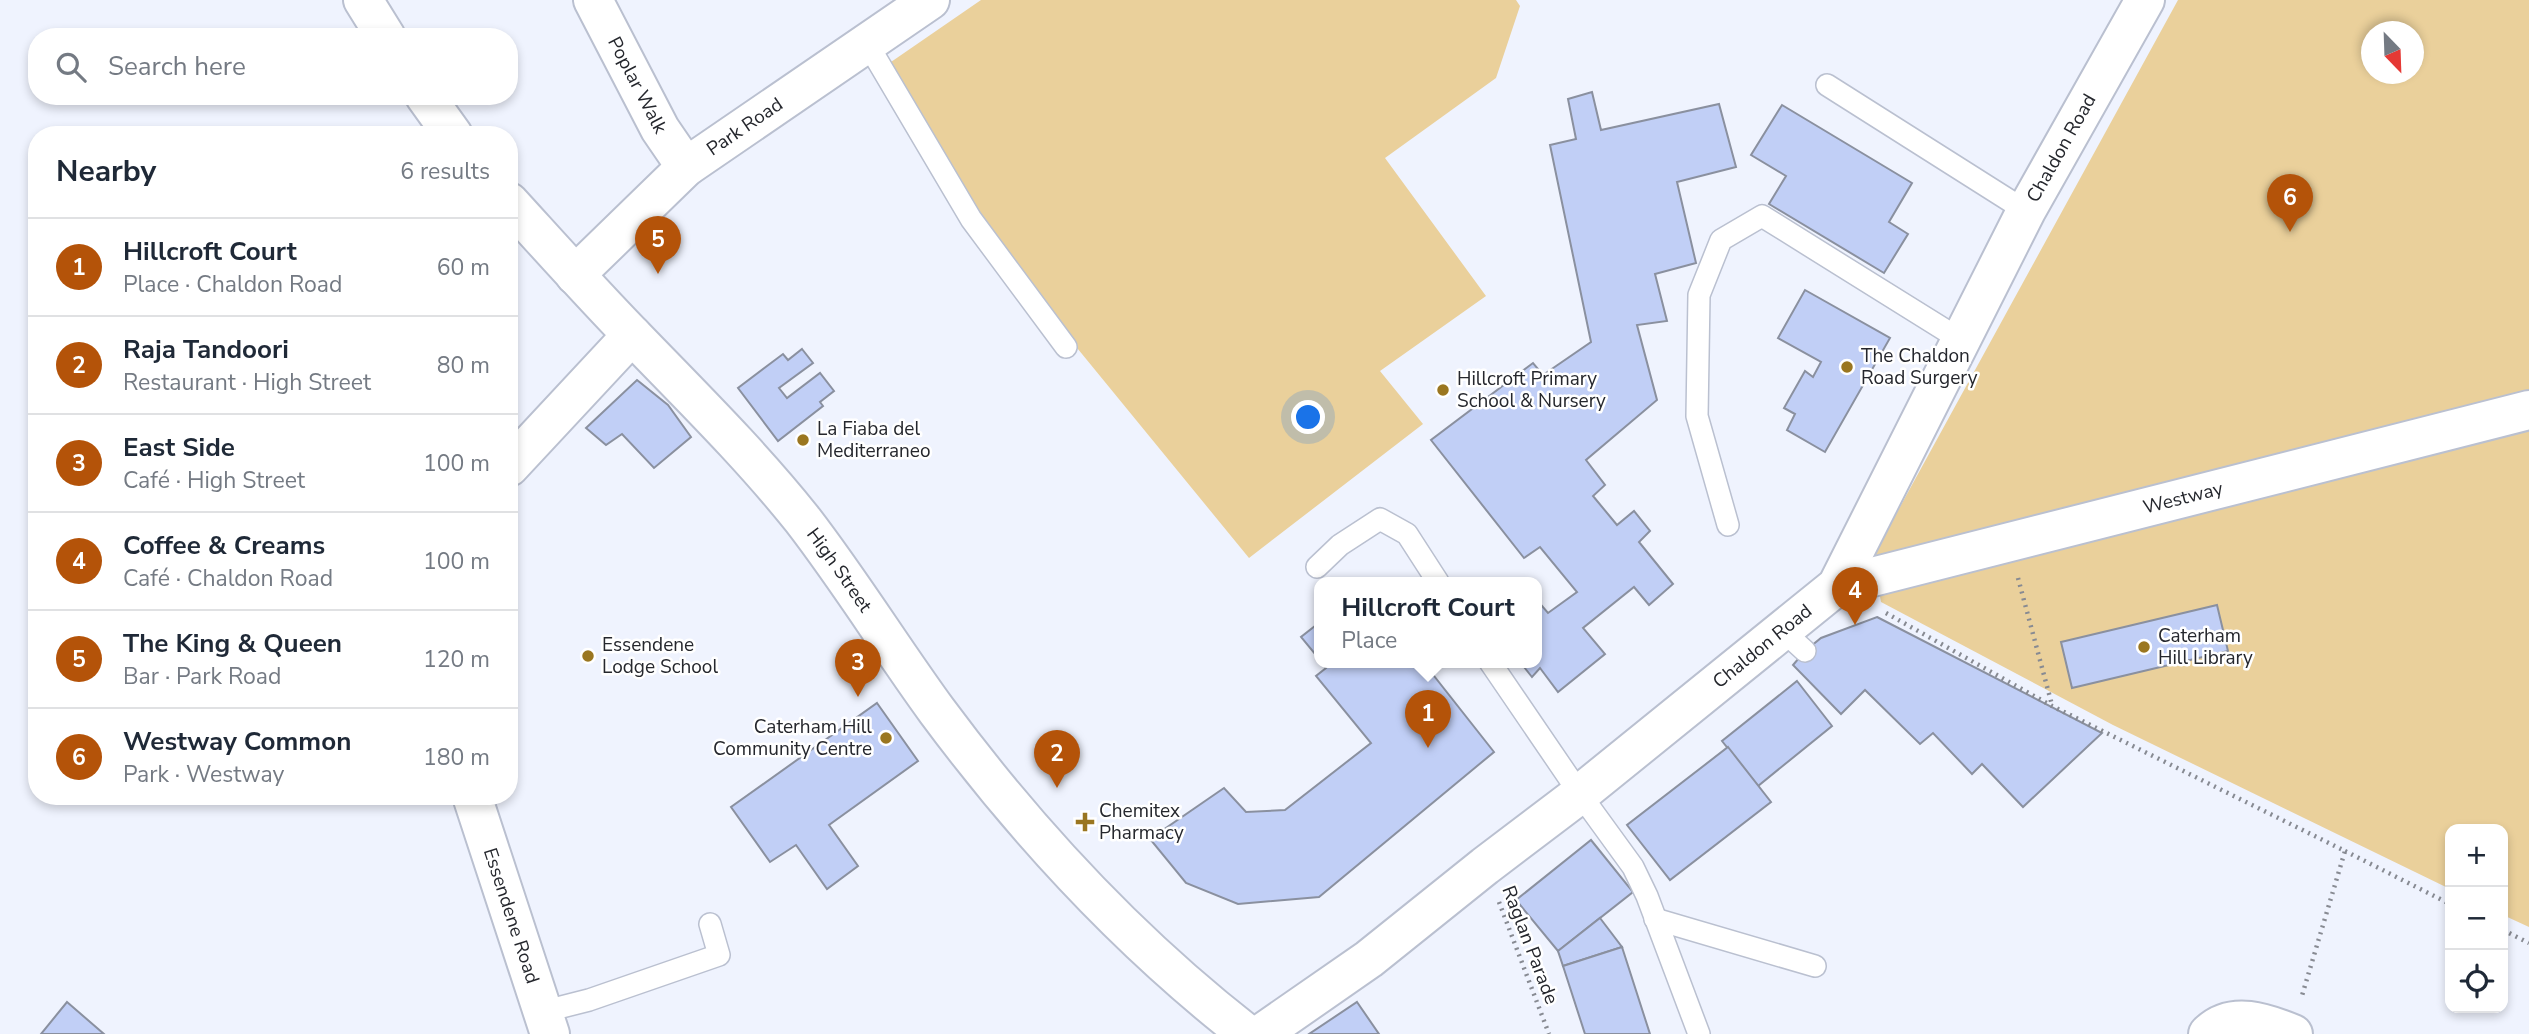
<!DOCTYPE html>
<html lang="en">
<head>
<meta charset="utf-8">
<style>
	body { margin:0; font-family:"Nunito Sans",sans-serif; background:#f6f6f7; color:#1f2937 }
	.controls { position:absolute; right:21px; bottom:21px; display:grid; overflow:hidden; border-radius:14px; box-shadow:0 4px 10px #0003 }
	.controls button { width:63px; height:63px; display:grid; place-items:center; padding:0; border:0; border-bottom:2px solid #e0e1e3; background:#fff; color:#1f2937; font:35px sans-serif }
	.compass { position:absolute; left:2361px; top:21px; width:63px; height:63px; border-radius:50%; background:#fff; box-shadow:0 4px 10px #0003; rotate:157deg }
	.you { position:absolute; left:1309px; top:418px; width:24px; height:24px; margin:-18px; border:5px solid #fff; border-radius:50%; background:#1a73e8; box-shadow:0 0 0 10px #1a73e833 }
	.badge { display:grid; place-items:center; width:46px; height:46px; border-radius:50%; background:#b45309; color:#fff; font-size:23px; font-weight:700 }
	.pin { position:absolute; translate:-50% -58px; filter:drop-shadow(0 2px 4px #0008) }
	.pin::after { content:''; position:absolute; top:37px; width:24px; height:21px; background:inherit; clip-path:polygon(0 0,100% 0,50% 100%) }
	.popup { position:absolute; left:1314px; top:577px; width:228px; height:91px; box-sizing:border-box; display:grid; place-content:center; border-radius:14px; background:#fff; filter:drop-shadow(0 2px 5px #0005); font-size:23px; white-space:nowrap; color:#747a83 }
	.popup b { font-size:26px; color:#1f2937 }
	.popup::after { content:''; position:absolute; left:50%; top:100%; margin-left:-14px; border:14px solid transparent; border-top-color:#fff }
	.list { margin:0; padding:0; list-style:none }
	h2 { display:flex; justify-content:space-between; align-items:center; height:91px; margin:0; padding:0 28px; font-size:30px }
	h2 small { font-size:23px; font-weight:400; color:#747a83 }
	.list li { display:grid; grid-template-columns:46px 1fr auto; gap:21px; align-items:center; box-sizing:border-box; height:98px; padding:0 28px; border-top:2px solid #e0e1e3 }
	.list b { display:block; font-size:26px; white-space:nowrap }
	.list p { margin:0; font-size:23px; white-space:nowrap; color:#747a83 }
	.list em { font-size:23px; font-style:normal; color:#747a83 }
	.icon { flex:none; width:38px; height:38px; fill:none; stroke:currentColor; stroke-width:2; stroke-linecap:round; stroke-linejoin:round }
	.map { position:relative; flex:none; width:2529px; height:1034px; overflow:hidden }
	.search { position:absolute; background:#fff; box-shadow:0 4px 10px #0003; left:28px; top:28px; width:490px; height:77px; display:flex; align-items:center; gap:18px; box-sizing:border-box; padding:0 24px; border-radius:28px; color:#747a83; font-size:26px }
	.panel { position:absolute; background:#fff; box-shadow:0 4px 10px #0003; left:28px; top:126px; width:490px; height:679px; border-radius:28px }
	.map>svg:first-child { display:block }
	.green { fill:#ead09b; fill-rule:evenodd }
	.building { fill:#c1cff6; stroke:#8a909f; stroke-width:2 }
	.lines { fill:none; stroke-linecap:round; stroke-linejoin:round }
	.service-casing { stroke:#bac0d0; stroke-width:24 }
	.minor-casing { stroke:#bac0d0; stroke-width:42 }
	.secondary-casing { stroke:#bac0d0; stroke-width:42 }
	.path { stroke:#878a92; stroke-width:4.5; stroke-dasharray:2 5; stroke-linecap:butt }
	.service { stroke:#fff; stroke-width:21 }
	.minor { stroke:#fff; stroke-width:38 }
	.secondary { stroke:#fff; stroke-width:38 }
	.poi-dot { fill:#9a7620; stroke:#fff; stroke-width:2.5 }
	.labels { text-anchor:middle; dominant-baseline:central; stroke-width:5; stroke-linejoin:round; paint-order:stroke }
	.street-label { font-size:19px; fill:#25272d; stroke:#fff }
	.poi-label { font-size:19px; fill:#25272d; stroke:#fff; text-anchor:start }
</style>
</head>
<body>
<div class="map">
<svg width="2529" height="1034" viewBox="0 0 2529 1034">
	<rect width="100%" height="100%" fill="#eff3fe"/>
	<!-- green -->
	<g class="green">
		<polygon points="981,0 1516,0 1520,6 1496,78 1385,158 1486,296 1380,371 1423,424 1249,558 1055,321 875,73"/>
		<path d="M 2178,0 L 2529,0 L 2529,927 L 2503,915 L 2503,829 L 2450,829 L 2450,889 L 2113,725 L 1881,602 L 1873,556 ZM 2372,32 L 2414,32 L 2414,74 L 2372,74 Z"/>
	</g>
	<!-- building -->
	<g class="building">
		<polygon points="1592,92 1601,130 1719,104 1736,167 1677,182 1696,263 1655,274 1667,321 1637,325 1657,400 1586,460 1605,485 1593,496 1617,525 1634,511 1650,531 1639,542 1673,584 1649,605 1634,587 1583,628 1605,654 1558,692 1540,668 1532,677 1520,662 1536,662 1536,599 1548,613 1577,592 1540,547 1524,558 1431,440 1533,363 1543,375 1591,342 1550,145 1576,139 1568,99"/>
		<polygon points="1782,105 1912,183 1889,222 1908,234 1884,273 1769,204 1786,176 1751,155"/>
		<polygon points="1805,290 1890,338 1825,452 1787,430 1795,414 1784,408 1805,371 1813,377 1821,362 1778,338"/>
		<polygon points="802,349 813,363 779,388 787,398 820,373 834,391 820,402 823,406 778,441 738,388 783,354 788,360"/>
		<polygon points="637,380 668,405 691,437 654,468 622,434 606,445 586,428"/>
		<polygon points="2217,605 2228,651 2072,688 2061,642"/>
		<polygon points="1877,617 2102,733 2023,807 1982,764 1972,774 1933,733 1920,744 1865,690 1841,714 1793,665 1805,651 1821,638"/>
		<polygon points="1320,622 1320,660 1301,637"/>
		<polygon points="1322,662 1423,662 1494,752 1319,897 1238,904 1186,883 1150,839 1224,788 1246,812 1285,810 1371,743 1316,676 1326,668"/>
		<polygon points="1797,681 1832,726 1758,786 1722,741"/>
		<polygon points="877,703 918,761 829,825 858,866 827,889 796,845 770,862 731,807"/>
		<polygon points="1728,747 1771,802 1670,880 1627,825"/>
		<polygon points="1591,840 1633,892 1558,951 1516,900"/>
		<polygon points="1600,918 1622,947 1563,966 1558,951"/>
		<polygon points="1622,947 1650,1034 1585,1034 1563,966"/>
		<polygon points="67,1002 104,1034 41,1034"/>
		<polygon points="1357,1002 1379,1034 1309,1034"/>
	</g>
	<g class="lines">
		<defs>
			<g id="service">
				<polyline points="867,43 971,219 1066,347"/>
				<polyline points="1827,85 2026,211"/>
				<polyline points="1728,525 1697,416 1699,295 1721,240 1762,216 1961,340"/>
				<polyline points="1317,567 1340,545 1380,519 1407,534 1438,582"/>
				<polyline points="1782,630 1805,651"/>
				<polyline points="1490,662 1580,794 1633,867 1647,896 1699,1034"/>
				<polyline points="1655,919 1815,966"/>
				<polyline points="542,1012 589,1000 719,955 710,924"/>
			</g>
			<g id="minor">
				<path id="s1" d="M 593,0 L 660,129 L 686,167"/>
				<path id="s2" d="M 575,275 L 686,167 L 930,0"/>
				<polyline points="509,467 632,335"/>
				<path id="s3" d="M 1837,586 L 2529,410"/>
				<path id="s4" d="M 472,796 L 550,1034"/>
				<path d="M 2208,1034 C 2232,1010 2266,1023 2293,1034"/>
			</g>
			<g id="secondary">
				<polyline points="363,0 386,37"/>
				<polyline points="425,96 453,135"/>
				<path id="s5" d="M 509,202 C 551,248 592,294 635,338 C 692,397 751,455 802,519 C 850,581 891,648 937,711 C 1026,831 1130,943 1247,1034"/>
				<path id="s6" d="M 1261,1034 L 1369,959 L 1485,866 L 1580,794 L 1837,586 L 2026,211 L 2145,0"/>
			</g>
		</defs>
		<!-- service casing -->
		<use href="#service" class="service-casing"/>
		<!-- minor casing -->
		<use href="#minor" class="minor-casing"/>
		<!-- secondary casing -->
		<use href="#secondary" class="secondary-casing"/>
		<!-- path -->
		<g class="path">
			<polyline points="2018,578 2052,705"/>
			<polyline points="1886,613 2052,706 2345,851 2301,999"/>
			<polyline points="2345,851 2450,904"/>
			<polyline points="1499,902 1549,1034"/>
			<polyline points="2503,930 2529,943"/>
		</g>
		<!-- service -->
		<use href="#service" class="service"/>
		<!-- minor -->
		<use href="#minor" class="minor"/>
		<!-- secondary -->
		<use href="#secondary" class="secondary"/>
	</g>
	<!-- markers -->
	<g class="poi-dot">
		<circle cx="1847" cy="367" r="7"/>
		<circle cx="1443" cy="390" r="7"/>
		<circle cx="803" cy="440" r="7"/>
		<circle cx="2144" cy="647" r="7"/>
		<circle cx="588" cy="656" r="7"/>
		<circle cx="886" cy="738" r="7"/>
		<path d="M1081.5 811.5h7v7h7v7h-7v7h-7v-7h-7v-7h7z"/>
	</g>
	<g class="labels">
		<!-- street labels -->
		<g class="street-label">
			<text stroke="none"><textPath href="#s1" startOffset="96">Poplar Walk</textPath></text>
			<text stroke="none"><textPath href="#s2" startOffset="226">Park Road</textPath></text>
			<text stroke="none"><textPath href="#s6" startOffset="1222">Chaldon Road</textPath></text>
			<text stroke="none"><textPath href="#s3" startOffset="357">Westway</textPath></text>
			<text stroke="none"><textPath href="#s5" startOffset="495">High Street</textPath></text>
			<text stroke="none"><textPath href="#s6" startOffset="634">Chaldon Road</textPath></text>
			<text stroke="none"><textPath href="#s4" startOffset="126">Essendene Road</textPath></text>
			<text transform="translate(1530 945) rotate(69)">Raglan Parade</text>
		</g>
		<!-- poi labels -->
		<g class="poi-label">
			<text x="1861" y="356">The Chaldon<tspan x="1861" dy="22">Road Surgery</tspan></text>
			<text x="1457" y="379">Hillcroft Primary<tspan x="1457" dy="22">School &amp; Nursery</tspan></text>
			<text x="817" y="429">La Fiaba del<tspan x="817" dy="22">Mediterraneo</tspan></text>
			<text x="2158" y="636">Caterham<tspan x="2158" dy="22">Hill Library</tspan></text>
			<text x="602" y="645">Essendene<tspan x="602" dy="22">Lodge School</tspan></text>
			<text x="872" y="727" text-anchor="end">Caterham Hill<tspan x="872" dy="22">Community Centre</tspan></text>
			<text x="1099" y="811">Chemitex<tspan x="1099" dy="22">Pharmacy</tspan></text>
		</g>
	</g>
</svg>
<div class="controls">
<button>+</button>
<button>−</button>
<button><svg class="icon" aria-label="locate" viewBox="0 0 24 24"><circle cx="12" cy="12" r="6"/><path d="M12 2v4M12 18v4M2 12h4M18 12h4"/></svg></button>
</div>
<svg class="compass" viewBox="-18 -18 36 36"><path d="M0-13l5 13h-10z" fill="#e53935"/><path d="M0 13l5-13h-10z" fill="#747a83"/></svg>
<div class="you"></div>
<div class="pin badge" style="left:1428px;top:748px">1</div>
<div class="popup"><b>Hillcroft Court</b>Place</div>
<div class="pin badge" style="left:1057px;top:788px">2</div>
<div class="pin badge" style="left:858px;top:697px">3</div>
<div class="pin badge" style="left:1855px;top:625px">4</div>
<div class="pin badge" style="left:658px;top:274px">5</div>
<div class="pin badge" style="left:2290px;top:232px">6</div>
<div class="search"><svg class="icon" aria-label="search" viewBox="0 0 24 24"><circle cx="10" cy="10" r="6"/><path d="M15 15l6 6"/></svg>Search here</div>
<section class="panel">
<h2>Nearby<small>6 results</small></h2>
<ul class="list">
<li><span class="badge">1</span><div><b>Hillcroft Court</b><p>Place · Chaldon Road</p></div><em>60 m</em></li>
<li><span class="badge">2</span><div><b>Raja Tandoori</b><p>Restaurant · High Street</p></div><em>80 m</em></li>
<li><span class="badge">3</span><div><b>East Side</b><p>Café · High Street</p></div><em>100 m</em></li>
<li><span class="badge">4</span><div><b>Coffee &amp; Creams</b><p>Café · Chaldon Road</p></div><em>100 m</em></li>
<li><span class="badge">5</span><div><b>The King &amp; Queen</b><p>Bar · Park Road</p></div><em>120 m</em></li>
<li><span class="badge">6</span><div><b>Westway Common</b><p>Park · Westway</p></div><em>180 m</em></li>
</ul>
</section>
</div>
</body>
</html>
